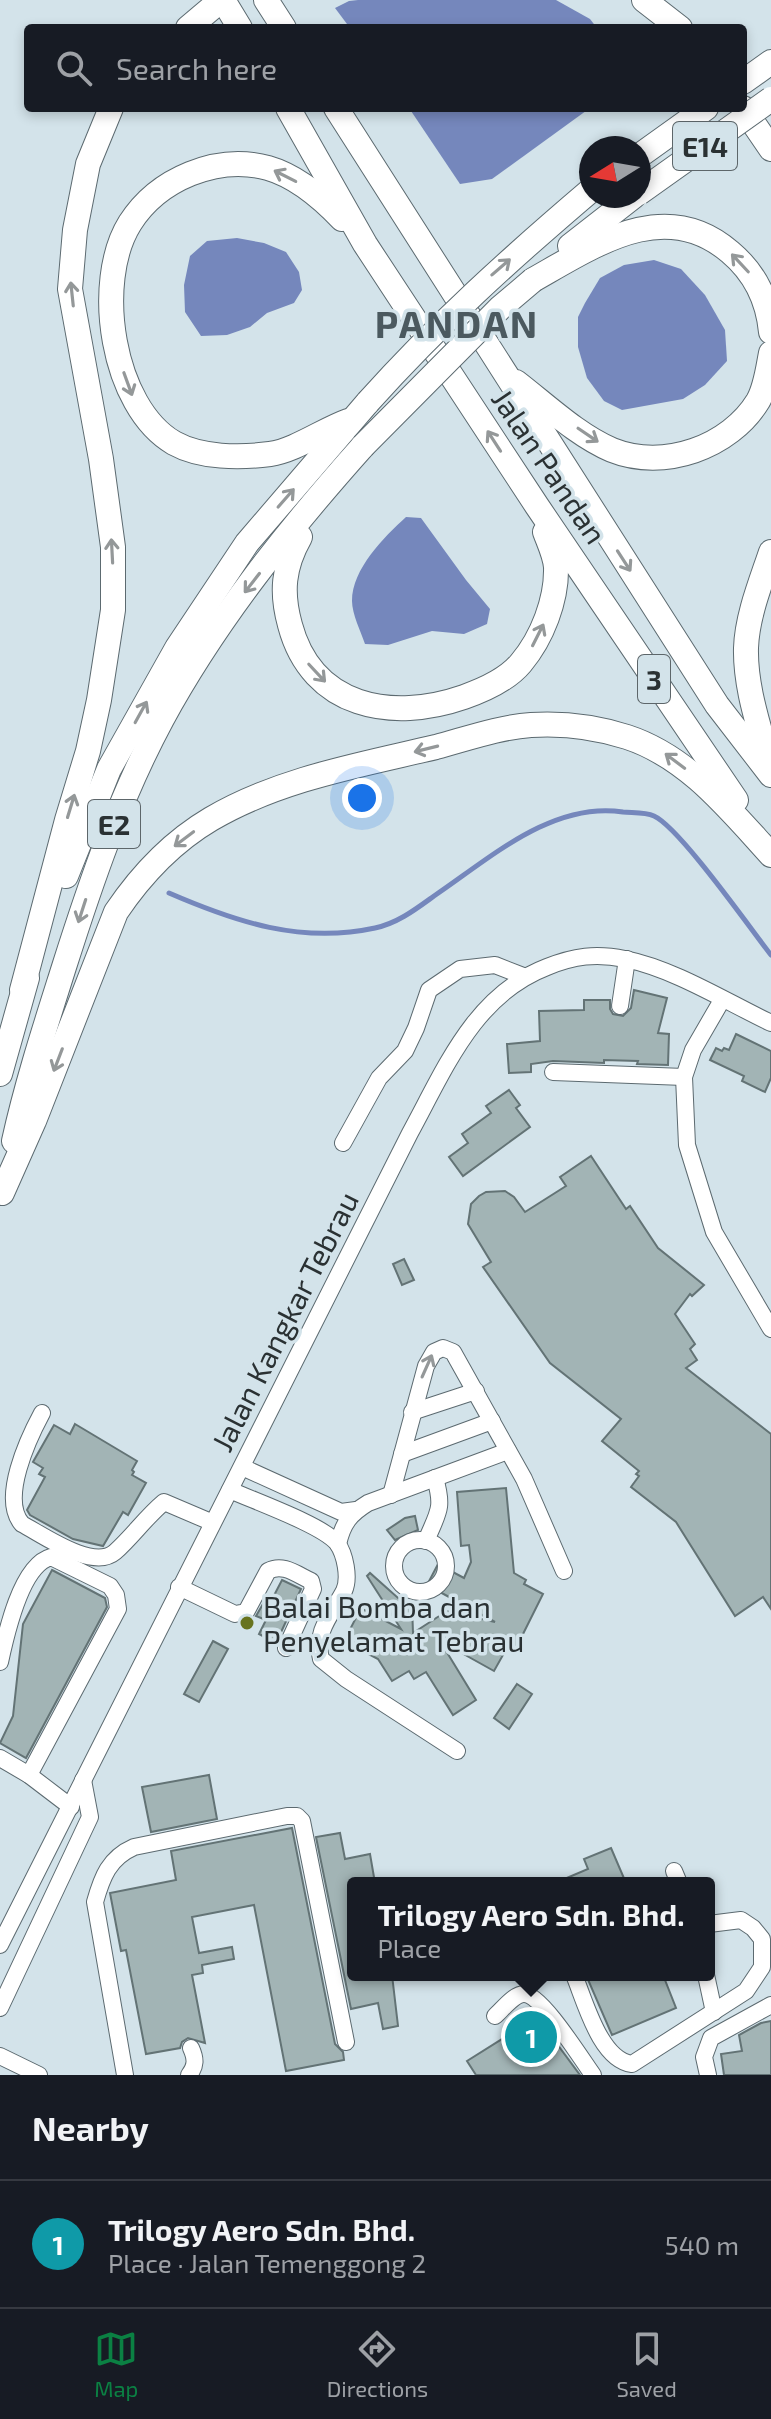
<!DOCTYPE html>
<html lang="en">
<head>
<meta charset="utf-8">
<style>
	body { margin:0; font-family:"Exo 2",sans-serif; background:#20242c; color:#f1f3f6 }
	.compass { position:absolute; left:579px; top:136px; width:72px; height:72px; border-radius:50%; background:#171b24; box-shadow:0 4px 12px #0003; rotate:259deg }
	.you { position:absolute; left:362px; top:798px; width:28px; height:28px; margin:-20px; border:6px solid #fff; border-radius:50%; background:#1a73e8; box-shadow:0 0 0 12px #1a73e833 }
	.badge { display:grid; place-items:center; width:52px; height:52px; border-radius:50%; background:#0b8043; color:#fff; font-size:26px; font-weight:700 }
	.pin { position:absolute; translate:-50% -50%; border:4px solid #fff; box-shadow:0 2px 8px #0006 }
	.popup { position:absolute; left:347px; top:1877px; width:368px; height:104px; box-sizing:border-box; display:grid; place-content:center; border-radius:8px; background:#171b24; filter:drop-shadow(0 2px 6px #0005); font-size:26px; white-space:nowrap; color:#9ea1a6 }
	.popup b { font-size:30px; color:#f1f3f6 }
	.popup::after { content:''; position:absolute; left:50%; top:100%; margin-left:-16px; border:16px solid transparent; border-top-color:#171b24 }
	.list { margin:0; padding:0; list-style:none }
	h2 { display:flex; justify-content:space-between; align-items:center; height:104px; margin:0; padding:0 32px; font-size:34px }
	h2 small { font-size:26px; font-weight:400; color:#9ea1a6 }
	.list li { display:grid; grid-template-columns:52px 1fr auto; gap:24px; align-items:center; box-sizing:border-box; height:128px; padding:0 32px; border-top:2px solid #363941 }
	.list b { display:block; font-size:30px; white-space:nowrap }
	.list p { margin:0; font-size:26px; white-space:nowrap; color:#9ea1a6 }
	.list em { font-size:26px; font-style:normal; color:#9ea1a6 }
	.icon { flex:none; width:44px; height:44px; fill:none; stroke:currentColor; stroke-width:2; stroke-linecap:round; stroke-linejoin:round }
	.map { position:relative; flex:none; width:771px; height:2075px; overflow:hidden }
	.search { position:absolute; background:#171b24; box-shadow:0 4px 12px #0003; left:24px; right:24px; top:24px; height:88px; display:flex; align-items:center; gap:20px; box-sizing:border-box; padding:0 28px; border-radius:8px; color:#9ea1a6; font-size:30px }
	.sheet { height:232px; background:#171b24 }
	nav { display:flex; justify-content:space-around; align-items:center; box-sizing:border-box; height:112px; border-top:2px solid #363941; background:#171b24; font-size:22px; color:#9ea1a6 }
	nav a { display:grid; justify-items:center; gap:4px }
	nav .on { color:#0b8043 }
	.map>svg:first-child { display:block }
	.water { fill:#7587bc }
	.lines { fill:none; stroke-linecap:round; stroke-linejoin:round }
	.stream { stroke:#7587bc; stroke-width:5 }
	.building { fill:#a2b4b5; stroke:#637375; stroke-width:2 }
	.minor-casing { stroke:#5c6a70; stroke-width:18 }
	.highway-casing { stroke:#5c6a70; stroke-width:26 }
	.minor { stroke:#fff; stroke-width:16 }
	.highway { stroke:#fff; stroke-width:24 }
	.highway-bridge-casing { stroke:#5c6a70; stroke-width:26; stroke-linecap:butt }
	.highway-bridge { stroke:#fff; stroke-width:24 }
	.oneway { stroke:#949899 }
	.poi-dot { fill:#67731e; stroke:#d3e3ea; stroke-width:3 }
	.labels { text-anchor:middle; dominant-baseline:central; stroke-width:7; stroke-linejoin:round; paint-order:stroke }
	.shield { fill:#d3e3ea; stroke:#5d666a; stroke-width:2 }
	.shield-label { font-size:28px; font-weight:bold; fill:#2a3133 }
	.street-label { font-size:30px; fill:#2a3133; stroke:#d3e3ea }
	.poi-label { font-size:30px; fill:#2a3133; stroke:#d3e3ea; text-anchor:start }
	.district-label { font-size:38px; font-weight:bold; letter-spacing:2px; fill:#4b595f; stroke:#d3e3ea }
</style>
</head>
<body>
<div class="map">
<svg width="771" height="2075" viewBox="0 0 771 2075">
	<rect width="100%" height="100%" fill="#d3e3ea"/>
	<!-- water -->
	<g class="water">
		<polygon points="358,0 556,0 590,19 597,28 350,28 335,8 349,1"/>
		<polygon points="409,108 590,108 492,179 460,184"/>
		<polygon points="237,238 264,243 286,252 299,272 302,290 294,303 267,313 250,327 227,335 201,336 185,312 184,285 190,256 207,241"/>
		<polygon points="654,260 681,269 705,295 725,330 727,361 705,385 683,399 622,410 604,401 587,378 578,347 578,317 585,303 600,278 624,265"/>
		<path d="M 406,517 L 421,518 L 466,580 L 490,609 L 487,624 L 464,634 L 432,631 L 388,645 L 365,644 C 361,632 352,614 352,601 C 352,569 384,537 406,517 Z"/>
	</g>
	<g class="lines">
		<!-- stream -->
		<path class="stream" d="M 169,893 C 236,922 301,944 375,928 C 398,923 416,909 434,896 C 489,859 552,801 623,812 C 632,813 645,812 654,816 C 679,827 750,928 771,955"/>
	</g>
	<!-- building -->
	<g class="building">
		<polygon points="634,990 667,998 658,1033 669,1034 668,1065 637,1064 638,1061 604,1060 604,1063 553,1061 531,1064 531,1072 509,1073 507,1044 540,1041 539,1011 584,1010 584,1000 610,1000 610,1009 613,1014 623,1016 631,1008"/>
		<polygon points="736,1034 771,1051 771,1078 765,1092 742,1081 744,1076 710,1060 716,1048 722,1051 724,1048 729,1050"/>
		<polygon points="509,1090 520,1105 516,1108 530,1127 463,1176 449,1157 468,1143 462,1134 491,1113 486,1106"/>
		<polygon points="591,1156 626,1209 630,1206 658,1248 704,1285 692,1296 690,1294 675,1314 695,1344 690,1349 697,1360 686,1368 771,1434 771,1609 763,1597 735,1616 676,1522 631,1487 639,1476 636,1474 639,1471 602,1441 621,1419 550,1363 483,1267 491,1262 468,1224 471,1204 479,1196 486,1192 505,1191 514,1197 525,1212 566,1186 560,1177"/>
		<polygon points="404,1259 414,1280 402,1285 393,1264"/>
		<polygon points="75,1424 137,1461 132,1470 134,1472 132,1475 146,1483 128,1515 123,1512 103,1546 73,1539 30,1515 27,1510 45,1477 39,1474 43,1468 33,1462 54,1425 70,1434"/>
		<polygon points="506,1488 514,1573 526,1580 524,1584 543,1594 515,1650 508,1646 494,1671 440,1641 476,1700 453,1715 426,1672 414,1679 409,1671 392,1681 378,1659 344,1641 361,1608 401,1629 367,1576 370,1573 398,1598 412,1604 413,1633 447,1611 495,1622 427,1585 438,1564 464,1578 471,1562 469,1545 461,1546 457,1492"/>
		<polygon points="415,1516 418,1530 395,1540 387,1530 405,1518"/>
		<polygon points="52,1570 105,1598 107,1607 26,1758 0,1743 13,1716 23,1624"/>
		<polygon points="282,1580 301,1589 276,1643 259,1634 266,1620 256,1616 263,1604 268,1607"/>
		<polygon points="213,1641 228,1649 199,1702 184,1694"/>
		<polygon points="517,1684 532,1694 509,1729 494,1718"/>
		<polygon points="209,1775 217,1819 151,1832 142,1787"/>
		<polygon points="292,1828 335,2044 343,2052 344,2060 286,2071 254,1905 192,1917 199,1953 232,1947 234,1959 202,1965 203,1973 192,1975 205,2043 188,2038 182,2042 180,2048 146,2054 126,1950 121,1951 110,1893 176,1880 171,1851"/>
		<polygon points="340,1833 345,1859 370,1854 375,1883 350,1883 353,1900 353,1975 392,1975 398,2026 383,2029 378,2003 351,2009 316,1837"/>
		<polygon points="611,1848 626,1883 555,1883 588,1869 584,1859"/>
		<polygon points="586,1975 663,1975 676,2008 612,2035"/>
		<polygon points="537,2017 580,2075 476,2075 467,2061"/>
		<polygon points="771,2021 771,2075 724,2075 721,2054 742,2051 739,2035 761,2023"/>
	</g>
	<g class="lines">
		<defs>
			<g id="minor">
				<polyline points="722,1000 693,1050 684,1077 687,1145 714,1232 771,1329"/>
				<polyline points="620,1006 627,959"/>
				<polyline points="553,1072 684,1077"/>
				<polyline points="343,1143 379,1078 405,1051 416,1028 429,990 460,969 495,965 523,976"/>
				<polyline points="412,1412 476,1391"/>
				<path d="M 42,1413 C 28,1439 0,1499 22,1524 C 43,1535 93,1571 115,1552 C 132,1537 146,1517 164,1502 L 211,1522"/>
				<polyline points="402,1454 492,1421"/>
				<polyline points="242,1467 341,1512 356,1510"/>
				<path d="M 230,1490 C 254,1501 322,1525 337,1543 C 345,1554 350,1578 344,1591 C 332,1614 314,1631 321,1659 L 346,1679 L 457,1751"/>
				<polyline points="391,1495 426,1366 434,1352 443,1348 453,1352 524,1479 564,1571"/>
				<circle cx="420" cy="1566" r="26"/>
				<path d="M 426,1541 C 438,1512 444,1509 435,1478"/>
				<path d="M 338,1544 C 343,1523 350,1514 368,1503 L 508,1451"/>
				<path d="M 179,1587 L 235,1614 L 246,1612 L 268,1571 C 283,1563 296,1574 311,1581 L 313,1589 L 286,1648"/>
				<path d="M 0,1662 C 6,1634 21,1565 51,1557 L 110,1586 L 116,1595 L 118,1609 L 29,1775"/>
				<polyline points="0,1758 29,1775 71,1807"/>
				<polyline points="674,1871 679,1883"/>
				<path d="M 0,1945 L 410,1133 C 445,1069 474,995 547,967 C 574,956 596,953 625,959 C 674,969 725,1001 771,1023"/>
				<path d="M 574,1975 C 585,2001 600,2060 632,2064 L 746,1991 L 762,1967 L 762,1939 L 753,1928 L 741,1920 L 709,1924"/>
				<polyline points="706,1975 714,2012"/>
				<polyline points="0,2008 90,1817 83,1780"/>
				<path d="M 495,2016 C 502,2010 514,1994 524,1994 C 541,1994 582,2060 593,2075"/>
				<polyline points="0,2056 39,2075"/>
				<path d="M 125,2075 L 95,1902 C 102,1877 109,1858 134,1847 L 287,1816 L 297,1816 L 302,1821 L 346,2042"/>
				<path d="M 189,2075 C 196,2066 196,2059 191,2048"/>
				<polyline points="708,2075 704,2057 711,2038 771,2005"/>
			</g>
			<g id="highway">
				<polyline points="223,0 240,28"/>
				<polyline points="266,0 284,28"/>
				<polyline points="644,0 680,28"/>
				<polyline points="188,28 221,0"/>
				<polyline points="743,82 771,62"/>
				<polyline points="288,108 365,244 537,506 736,800"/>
				<polyline points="336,108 717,705 771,775"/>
				<polyline points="743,108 771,149"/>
				<polyline points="639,156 706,108"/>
				<path d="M 342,219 C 322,198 296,176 268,168 C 217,154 158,179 130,223 C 93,282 112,407 174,443 C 201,458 240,458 270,454 C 296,450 323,430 348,421"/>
				<polyline points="570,246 634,196"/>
				<path d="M 533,280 C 595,245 665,196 730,252 C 755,273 768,300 771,332"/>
				<path d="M 516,382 C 546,405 577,435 612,450 C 664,471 730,447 758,401 C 766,387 768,368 771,353"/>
				<path d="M 300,537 C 283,567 281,593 290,625 C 312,708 392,722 464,697 C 484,690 507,680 521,663 C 542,638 557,600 556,567 C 555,555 549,543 545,532"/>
				<path d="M 769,764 C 759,726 745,687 746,648 C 747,616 761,582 771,552"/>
				<polyline points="66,876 109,769 177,648 247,543 368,402"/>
				<polyline points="22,990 67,820 88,751 99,700 113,610 113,547 101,459 70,289 75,230 88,164 111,108"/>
				<polyline points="0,1074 27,978"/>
				<path d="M 14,1141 C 27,1082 46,1024 64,967 C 91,882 120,797 162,719 C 216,620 288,530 363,446"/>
				<path d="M 2,1193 L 34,1121 L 116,912 C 141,875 172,842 211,819 C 279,779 360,765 436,747 C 466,739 500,727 531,725 C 564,723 596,727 627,737 C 688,757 729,809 771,855"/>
			</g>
		</defs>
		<!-- minor casing -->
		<use href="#minor" class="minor-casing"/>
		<!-- highway casing -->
		<use href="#highway" class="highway-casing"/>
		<!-- minor -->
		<use href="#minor" class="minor"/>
		<!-- highway -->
		<use href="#highway" class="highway"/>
		<defs>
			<g id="highway-bridge">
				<polyline points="639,193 771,99"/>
				<path d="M 368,402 C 439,323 510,259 591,190"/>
				<polyline points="363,446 500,308 533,280"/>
			</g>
		</defs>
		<!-- highway-bridge casing -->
		<use href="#highway-bridge" class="highway-bridge-casing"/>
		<!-- highway-bridge -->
		<use href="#highway-bridge" class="highway-bridge"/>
	</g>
	<!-- one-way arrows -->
	<defs><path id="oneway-shaft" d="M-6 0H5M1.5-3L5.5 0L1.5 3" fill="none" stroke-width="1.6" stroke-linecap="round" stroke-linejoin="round" transform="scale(2)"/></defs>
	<g class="oneway">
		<use href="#oneway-shaft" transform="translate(285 176) rotate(-153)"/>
		<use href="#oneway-shaft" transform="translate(740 263) rotate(-133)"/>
		<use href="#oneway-shaft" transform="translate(501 267) rotate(-41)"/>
		<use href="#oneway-shaft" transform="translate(72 294) rotate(-96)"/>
		<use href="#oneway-shaft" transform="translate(128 384) rotate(70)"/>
		<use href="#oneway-shaft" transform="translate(588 435) rotate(34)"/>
		<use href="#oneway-shaft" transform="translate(494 441) rotate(-123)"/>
		<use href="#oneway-shaft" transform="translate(286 498) rotate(-49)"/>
		<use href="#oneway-shaft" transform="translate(112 551) rotate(-93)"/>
		<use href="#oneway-shaft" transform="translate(624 561) rotate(57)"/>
		<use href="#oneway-shaft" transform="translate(252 583) rotate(128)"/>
		<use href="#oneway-shaft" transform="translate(538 635) rotate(-63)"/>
		<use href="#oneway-shaft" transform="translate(317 673) rotate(47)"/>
		<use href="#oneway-shaft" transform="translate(141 712) rotate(-61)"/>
		<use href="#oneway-shaft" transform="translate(426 749) rotate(166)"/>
		<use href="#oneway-shaft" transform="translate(675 761) rotate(-143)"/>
		<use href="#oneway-shaft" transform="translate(71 806) rotate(-73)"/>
		<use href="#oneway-shaft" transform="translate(184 839) rotate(143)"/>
		<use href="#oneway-shaft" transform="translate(82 911) rotate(108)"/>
		<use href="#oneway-shaft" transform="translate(58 1060) rotate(111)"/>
		<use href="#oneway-shaft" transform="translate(427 1366) rotate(-66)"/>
	</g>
	<!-- markers -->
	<circle class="poi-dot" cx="247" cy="1623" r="8"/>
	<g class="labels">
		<!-- shield labels -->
		<g class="shield">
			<rect x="673" y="122" width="64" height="48" rx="6"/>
			<rect x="638" y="655" width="32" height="48" rx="6"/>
			<rect x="88" y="800" width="52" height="48" rx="6"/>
		</g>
		<g class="shield-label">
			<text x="705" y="146">E14</text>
			<text x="654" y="679">3</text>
			<text x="114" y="824">E2</text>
		</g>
		<!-- street labels -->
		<g class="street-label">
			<text transform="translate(550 466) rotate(56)">Jalan Pandan</text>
			<text transform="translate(284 1321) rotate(-63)">Jalan Kangkar Tebrau</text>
		</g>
		<!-- poi labels -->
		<g class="poi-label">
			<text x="263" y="1606">Balai Bomba dan<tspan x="263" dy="34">Penyelamat Tebrau</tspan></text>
		</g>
		<!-- district labels -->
		<g class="district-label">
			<text x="457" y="323">PANDAN</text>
		</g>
	</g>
</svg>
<svg class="compass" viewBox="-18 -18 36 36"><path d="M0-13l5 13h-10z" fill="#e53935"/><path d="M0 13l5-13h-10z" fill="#9ea1a6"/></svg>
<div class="you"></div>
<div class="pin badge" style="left:531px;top:2037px;background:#0f9aa8">1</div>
<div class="popup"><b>Trilogy Aero Sdn. Bhd.</b>Place</div>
<div class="search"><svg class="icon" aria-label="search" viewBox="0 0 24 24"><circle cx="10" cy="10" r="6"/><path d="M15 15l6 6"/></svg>Search here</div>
</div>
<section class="sheet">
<h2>Nearby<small></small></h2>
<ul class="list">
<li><span class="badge" style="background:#0f9aa8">1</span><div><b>Trilogy Aero Sdn. Bhd.</b><p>Place · Jalan Temenggong 2</p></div><em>540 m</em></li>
</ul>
</section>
<nav>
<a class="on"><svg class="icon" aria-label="map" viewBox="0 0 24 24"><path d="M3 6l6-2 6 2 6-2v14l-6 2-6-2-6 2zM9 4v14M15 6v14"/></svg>Map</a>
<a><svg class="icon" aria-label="directions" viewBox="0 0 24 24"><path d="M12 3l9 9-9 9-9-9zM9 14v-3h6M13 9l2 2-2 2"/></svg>Directions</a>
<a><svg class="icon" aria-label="saved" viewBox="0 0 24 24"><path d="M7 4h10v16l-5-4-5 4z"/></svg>Saved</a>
</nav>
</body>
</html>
